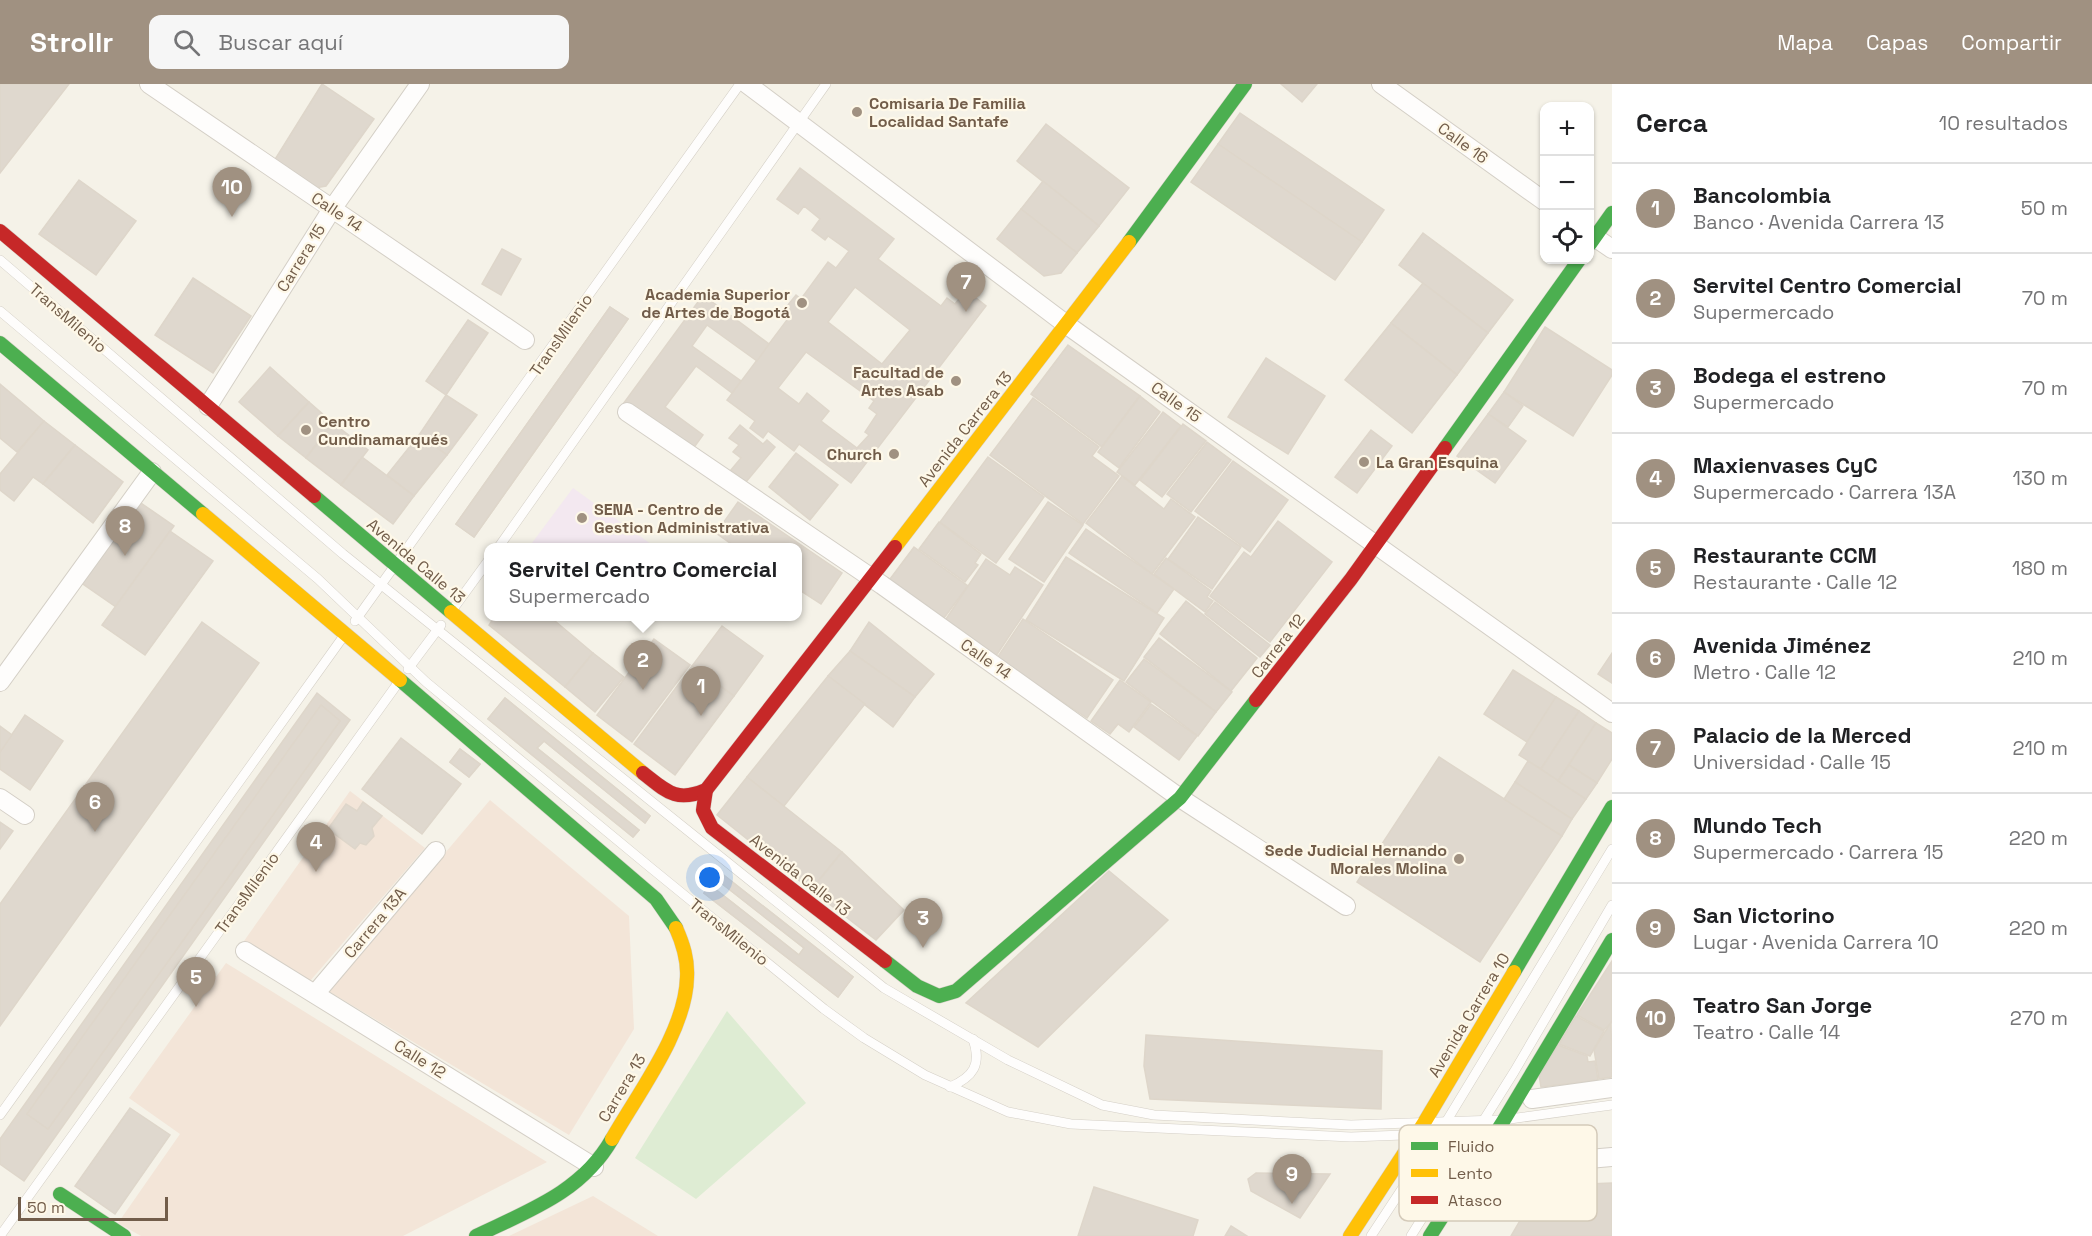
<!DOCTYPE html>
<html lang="es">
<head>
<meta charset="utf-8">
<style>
	body { margin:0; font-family:"Space Grotesk",sans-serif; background:#f6f6f6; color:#202124 }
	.controls { position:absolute; right:18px; top:18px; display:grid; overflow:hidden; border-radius:12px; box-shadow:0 2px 4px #0004 }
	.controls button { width:54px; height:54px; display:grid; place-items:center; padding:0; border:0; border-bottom:2px solid #e0e0e0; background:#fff; color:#202124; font:30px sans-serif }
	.scale { position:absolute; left:18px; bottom:15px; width:150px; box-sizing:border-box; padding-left:6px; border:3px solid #725d4a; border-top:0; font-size:16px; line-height:21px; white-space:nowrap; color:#725d4a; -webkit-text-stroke:4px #fef8e8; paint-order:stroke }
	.you { position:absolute; left:710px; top:794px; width:21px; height:21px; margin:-15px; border:4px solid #fff; border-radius:50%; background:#1a73e8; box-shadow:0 0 0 9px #1a73e833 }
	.badge { display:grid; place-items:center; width:39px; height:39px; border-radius:50%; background:#a09181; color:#fff; font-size:20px; font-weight:700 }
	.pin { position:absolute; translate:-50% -50px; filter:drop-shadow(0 2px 3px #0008) }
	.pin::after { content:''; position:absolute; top:32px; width:21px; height:18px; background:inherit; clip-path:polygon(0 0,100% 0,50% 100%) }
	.popup { position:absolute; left:484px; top:459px; width:318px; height:78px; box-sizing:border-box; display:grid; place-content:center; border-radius:12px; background:#fff; filter:drop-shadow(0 2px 4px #0005); font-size:20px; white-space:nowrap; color:#757577 }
	.popup b { font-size:22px; color:#202124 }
	.popup::after { content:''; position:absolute; left:50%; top:100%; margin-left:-12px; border:12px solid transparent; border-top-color:#fff }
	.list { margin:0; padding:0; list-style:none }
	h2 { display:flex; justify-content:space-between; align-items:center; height:78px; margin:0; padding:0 24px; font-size:26px }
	h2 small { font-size:20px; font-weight:400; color:#757577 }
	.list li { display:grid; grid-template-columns:39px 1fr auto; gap:18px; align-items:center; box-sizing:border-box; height:90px; padding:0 24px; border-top:2px solid #e0e0e0 }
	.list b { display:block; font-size:22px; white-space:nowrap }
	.list p { margin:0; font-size:20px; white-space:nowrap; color:#757577 }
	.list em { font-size:20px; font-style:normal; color:#757577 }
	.icon { flex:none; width:33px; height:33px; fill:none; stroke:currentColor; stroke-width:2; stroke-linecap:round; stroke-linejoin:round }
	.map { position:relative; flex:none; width:1612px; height:1152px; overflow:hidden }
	header { display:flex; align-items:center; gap:36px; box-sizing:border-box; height:84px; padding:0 30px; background:#a09181; color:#fff }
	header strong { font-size:28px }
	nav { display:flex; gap:33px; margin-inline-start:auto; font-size:21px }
	.search { width:420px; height:54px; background:#f6f6f6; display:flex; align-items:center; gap:15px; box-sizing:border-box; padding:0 21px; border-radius:12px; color:#757577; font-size:22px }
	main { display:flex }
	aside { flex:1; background:#fff }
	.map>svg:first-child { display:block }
	.commercial { fill:#f3e5d8 }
	.education { fill:#f3e8f0 }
	.green { fill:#deecd3 }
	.building { fill:#dfd8ce; stroke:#ded6ca; stroke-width:1.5; fill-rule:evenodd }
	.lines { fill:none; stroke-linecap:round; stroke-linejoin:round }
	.lane-casing { stroke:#d4cfc6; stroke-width:10 }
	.street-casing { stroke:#d4cfc6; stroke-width:20 }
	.fast-casing { stroke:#d5cfc7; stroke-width:15 }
	.slow-casing { stroke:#d5cfc7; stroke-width:15 }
	.jam-casing { stroke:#d5cfc7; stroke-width:15 }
	.lane { stroke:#fefdfc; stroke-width:9 }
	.street { stroke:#fefdfc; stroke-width:18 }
	.fast { stroke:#4caf50; stroke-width:14 }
	.slow { stroke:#ffc107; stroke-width:14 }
	.jam { stroke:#c62828; stroke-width:14 }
	.poi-dot { fill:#a09181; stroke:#fef8e8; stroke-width:2 }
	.labels { text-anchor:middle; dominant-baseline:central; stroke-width:4.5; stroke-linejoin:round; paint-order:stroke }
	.poi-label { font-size:16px; font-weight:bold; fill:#725d4a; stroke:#fef8e8; text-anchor:start }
	.street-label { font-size:16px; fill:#725d4a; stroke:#fef8e8 }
	.key { fill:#fef8e8; stroke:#d4cab9; stroke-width:1.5 }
	.key-label { font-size:16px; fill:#725d4a }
</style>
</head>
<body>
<header>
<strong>Strollr</strong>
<div class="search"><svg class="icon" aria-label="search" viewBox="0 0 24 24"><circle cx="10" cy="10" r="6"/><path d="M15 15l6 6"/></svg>Buscar aquí</div>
<nav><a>Mapa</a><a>Capas</a><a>Compartir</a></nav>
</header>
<main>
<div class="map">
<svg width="1612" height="1152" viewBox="0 0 1612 1152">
	<rect width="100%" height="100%" fill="#f5f2e8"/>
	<!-- commercial -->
	<g class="commercial">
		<polygon points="350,707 425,764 310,897 244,857"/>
		<polygon points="490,716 629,832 634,945 569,1051 328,907"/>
		<polygon points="226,879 547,1078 403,1152 141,1152 118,1139 180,1050 129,1014"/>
		<polygon points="593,1112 658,1152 509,1152"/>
	</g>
	<!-- education -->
	<polygon class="education" points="573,404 655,463 529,463"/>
	<!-- green -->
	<polygon class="green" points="727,927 806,1019 696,1115 635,1074"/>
	<!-- building -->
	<g class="building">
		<polygon points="0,0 69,0 0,89"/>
		<polygon points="322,0 374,35 326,102 315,104 274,77"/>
		<polygon points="1281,0 1317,0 1302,18"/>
		<polygon points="1240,29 1384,126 1362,158 1218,60"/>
		<polygon points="1046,40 1129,104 1099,142 1017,77"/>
		<polygon points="1218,60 1362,158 1335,196 1191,98"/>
		<path d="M 800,84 L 894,155 L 878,175 L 941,222 L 947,214 L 955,220 L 966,206 L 986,222 L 851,399 L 799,360 L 794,367 L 768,347 L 763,354 L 750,344 L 755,337 L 727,316 L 790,232 L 783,227 L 796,211 L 801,215 L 828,178 L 836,184 L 849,167 L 828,152 L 825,156 L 812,146 L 820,135 L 804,122 L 798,130 L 777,115 ZM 855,203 L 910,246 L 882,280 L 828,238 ZM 806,268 L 874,317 L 869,324 L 877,330 L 865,348 L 869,351 L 857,364 L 821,337 L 829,327 L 807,309 L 799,320 L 778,304 Z"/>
		<polygon points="79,96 136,137 96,191 39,150"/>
		<polygon points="1043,97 1099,142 1077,169 1021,125"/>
		<polygon points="1021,125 1077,169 1061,189 1044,192 997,155"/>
		<polygon points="1423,149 1513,216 1488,249 1399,181"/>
		<polygon points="502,165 521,175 501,211 482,200"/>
		<polygon points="193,194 251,232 213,289 155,251"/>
		<polygon points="1423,199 1488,249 1457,291 1391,239"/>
		<polygon points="703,211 769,260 757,277 707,241 692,262 741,297 732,309 696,282 665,323 703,351 690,369 623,320"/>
		<polygon points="610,223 628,235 474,453 456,440"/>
		<polygon points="610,223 628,235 474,453 456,440"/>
		<polygon points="468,236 488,249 446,311 426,297"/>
		<polygon points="1391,239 1457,291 1412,349 1345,296"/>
		<polygon points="1545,243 1612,286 1612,291 1573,352 1504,308"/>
		<polygon points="1068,261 1140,312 1102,363 1031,310"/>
		<polygon points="1266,274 1325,312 1288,370 1228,333"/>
		<polygon points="270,283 309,318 278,352 239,318"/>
		<polygon points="0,300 44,337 17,368 0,354"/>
		<polygon points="1504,308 1523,322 1508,343 1488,330"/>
		<polygon points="446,311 477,331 447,371 419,351"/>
		<polygon points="1140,312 1160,328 1119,384 1098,368"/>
		<polygon points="1033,314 1099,363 1092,372 1119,392 1083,440 990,371"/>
		<polygon points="309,318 333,339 306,374 278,352"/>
		<polygon points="1163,328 1181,342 1135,401 1117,388"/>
		<polygon points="1488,330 1526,357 1495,399 1457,372"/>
		<polygon points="44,337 75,361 43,400 33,393 14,417 0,406 0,390"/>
		<polygon points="333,339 368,366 341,401 306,374"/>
		<polygon points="1183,340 1206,357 1162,413 1140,396"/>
		<polygon points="740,341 763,360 767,356 775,363 746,398 731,386 741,374 733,368 739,361 729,354"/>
		<polygon points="1371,346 1392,362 1357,409 1335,393"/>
		<polygon points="419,351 447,371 414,412 387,391"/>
		<polygon points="1207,358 1231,376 1191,428 1167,410"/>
		<polygon points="75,361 123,398 93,439 43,400"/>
		<polygon points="796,369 838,401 810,436 769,403"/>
		<polygon points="362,373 414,412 393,440 341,401"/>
		<polygon points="988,373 1044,413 996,479 940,438"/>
		<polygon points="1233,377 1288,416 1250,468 1195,427"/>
		<polygon points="1122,392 1164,425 1171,415 1195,433 1152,490 1086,439"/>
		<polygon points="138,417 174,442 116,523 80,498"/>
		<polygon points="738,418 842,489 821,520 798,505 798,464 737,464 716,449"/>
		<polygon points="1048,418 1083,441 1044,498 1009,475"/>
		<polygon points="1198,433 1241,463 1212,505 1168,475"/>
		<polygon points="1278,437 1332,478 1270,558 1210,512 1244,468 1251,473"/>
		<polygon points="939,438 981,470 975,479 978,481 965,498 919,465"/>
		<polygon points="1086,445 1174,505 1157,529 1069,469"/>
		<polygon points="170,447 213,477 145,571 102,541"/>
		<polygon points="914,463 968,502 941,538 887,499"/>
		<polygon points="1066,473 1164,534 1124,597 1026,536"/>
		<polygon points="1166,474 1211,507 1207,513 1213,517 1205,528 1154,490"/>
		<polygon points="986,475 1010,491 1015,483 1043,501 996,572 944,538"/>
		<polygon points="1186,517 1257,574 1231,607 1160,550"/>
		<polygon points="1215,518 1270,561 1260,573 1205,530"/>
		<polygon points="495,532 549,532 593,569 565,603 489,541"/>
		<polygon points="1023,535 1113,596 1087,634 997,574"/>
		<polygon points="202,538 259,579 0,942 0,820"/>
		<polygon points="869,538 934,590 915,613 850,567"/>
		<polygon points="722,542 763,572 734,612 692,582"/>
		<polygon points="1159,554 1232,608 1216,628 1144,573"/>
		<polygon points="654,555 690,581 632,658 597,631"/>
		<polygon points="850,567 915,613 893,643 828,592"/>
		<polygon points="593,569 624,593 595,628 565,603"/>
		<polygon points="1612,569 1612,599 1598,590"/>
		<polygon points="1144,575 1216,628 1198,652 1126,598"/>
		<polygon points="692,582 734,612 675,691 634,660"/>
		<polygon points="1513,586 1556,613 1527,658 1484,630"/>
		<polygon points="828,592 865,620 784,722 747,693"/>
		<polygon points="1120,596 1151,618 1129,648 1118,640 1110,650 1091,637"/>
		<polygon points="317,609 350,636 24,1097 0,1080 0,1055"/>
		<polygon points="1556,613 1579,627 1541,685 1519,671"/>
		<polygon points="505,614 650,732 645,739 544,657 537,664 639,746 633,753 488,635"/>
		<polygon points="505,614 650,732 645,739 544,657 537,664 639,746 633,753 488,635"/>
		<polygon points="1151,620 1197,652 1179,676 1134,643"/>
		<polygon points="321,621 340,637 48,1045 27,1030"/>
		<polygon points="321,621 340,637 48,1045 27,1030"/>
		<polygon points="1579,627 1596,639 1558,697 1541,685"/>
		<polygon points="25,631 63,657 30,706 0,685 0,668"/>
		<polygon points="1596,639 1612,649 1612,675 1597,699 1569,681"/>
		<polygon points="0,642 12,651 0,668"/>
		<polygon points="401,654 461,700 422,750 362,705"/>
		<polygon points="460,665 480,680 469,693 450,678"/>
		<polygon points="460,665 480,680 469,693 450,678"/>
		<polygon points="1439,673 1562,752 1480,878 1357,798"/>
		<polygon points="1528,677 1586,715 1572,735 1515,698"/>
		<polygon points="1569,681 1597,699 1586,715 1558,697"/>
		<polygon points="747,693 842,768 811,806 717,731"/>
		<polygon points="1515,698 1572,735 1562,752 1504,715"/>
		<polygon points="363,718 382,732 372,744 374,752 366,761 360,759 355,765 328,745 346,720 357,727"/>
		<polygon points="0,738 13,747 0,765"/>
		<polygon points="842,768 904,826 876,856 811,806"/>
		<polygon points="1109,787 1168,836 1038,963 966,919"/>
		<polygon points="721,789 853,893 838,913 704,809 710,801 799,871 804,864 716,795"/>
		<polygon points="721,789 853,893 838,913 704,809 710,801 799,871 804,864 716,795"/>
		<polygon points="1612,877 1612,938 1604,946 1577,931"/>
		<polygon points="1576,932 1604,947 1590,972 1559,960"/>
		<polygon points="1611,938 1612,993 1599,995 1594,966"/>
		<polygon points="1146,951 1382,967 1381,1025 1150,1015 1144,982"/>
		<polygon points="1558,961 1587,972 1588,978 1595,977 1598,996 1541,1003 1539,991"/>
		<polygon points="130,1024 170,1051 115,1130 75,1102"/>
		<polygon points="1256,1089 1330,1090 1300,1134 1251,1107 1248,1095"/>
		<polygon points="1612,1099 1612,1152 1511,1152 1540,1102"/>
		<polygon points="1094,1103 1198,1136 1193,1152 1078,1152"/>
		<polygon points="1231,1142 1247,1152 1225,1152"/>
	</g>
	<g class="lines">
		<defs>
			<g id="lane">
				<polyline points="0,176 343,470 884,904 1008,976 1102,1021 1154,1031 1351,1041 1497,1036"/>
				<polyline points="0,227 318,495 426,598 651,784 824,925 864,954 925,991 1008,1028 1071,1040 1351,1053 1456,1049 1493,1040"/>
				<polyline points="498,464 826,0"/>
				<polyline points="453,525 488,477"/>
				<polyline points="355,537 740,0"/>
				<polyline points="408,585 441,541"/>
				<path d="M 950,1003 C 973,993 982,981 973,955"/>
				<polyline points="0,1031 343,553"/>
				<polyline points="1510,1035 1612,1021"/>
				<polyline points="0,1152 398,599"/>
				<polyline points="1371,1152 1446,1038 1612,765"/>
				<polyline points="1411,1152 1514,988 1612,821"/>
			</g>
			<g id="street">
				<polyline points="149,0 525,256"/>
				<polyline points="747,0 1067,241 1612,629"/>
				<polyline points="1381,0 1544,117"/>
				<polyline points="1590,150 1612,165"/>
				<polyline points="208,322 332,125 420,0"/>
				<polyline points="627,328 882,501 1180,714 1346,822"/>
				<polyline points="0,598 152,388"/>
				<polyline points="0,714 25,731"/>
				<polyline points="245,867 594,1083"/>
				<polyline points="315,910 436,767"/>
				<polyline points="1532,1015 1612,1004"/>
				<polyline points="1473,1085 1612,1073"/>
			</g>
			<g id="fast">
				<polyline points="1129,158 1245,0"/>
				<polyline points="1590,160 1612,129"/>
				<polyline points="0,259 203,430"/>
				<polyline points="1445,364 1579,176"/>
				<polyline points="314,412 451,528"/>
				<polyline points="400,596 656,815 676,844"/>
				<polyline points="885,877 917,902 939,912 956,907 1180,714 1256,616"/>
				<polyline points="1514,888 1612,723"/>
				<polyline points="60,1110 124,1152"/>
				<path d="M 476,1152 C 528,1127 582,1108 612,1055"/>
				<polyline points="1430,1152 1504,1036 1612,856"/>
			</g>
			<g id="slow">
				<polyline points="203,430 400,596"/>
				<polyline points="895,463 1129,158"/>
				<polyline points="451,528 643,689"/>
				<path d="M 612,1055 C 638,1009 686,947 687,893 C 688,875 683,860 676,844"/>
				<polyline points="1350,1152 1424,1039 1514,888"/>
			</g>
			<g id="jam">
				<polyline points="0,147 314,412"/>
				<polyline points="1256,616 1351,495 1445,364"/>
				<path d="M 643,689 C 666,707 676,719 706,706 L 895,463"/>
				<polyline points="706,706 703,726 712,744 885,877"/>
			</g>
		</defs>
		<!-- lane casing -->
		<use href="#lane" class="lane-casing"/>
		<!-- street casing -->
		<use href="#street" class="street-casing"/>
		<!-- fast casing -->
		<use href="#fast" class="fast-casing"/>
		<!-- slow casing -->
		<use href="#slow" class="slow-casing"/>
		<!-- jam casing -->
		<use href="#jam" class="jam-casing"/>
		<!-- lane -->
		<use href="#lane" class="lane"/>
		<!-- street -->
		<use href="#street" class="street"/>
		<!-- fast -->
		<use href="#fast" class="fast"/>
		<!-- slow -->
		<use href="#slow" class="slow"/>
		<!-- jam -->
		<use href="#jam" class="jam"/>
	</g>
	<!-- markers -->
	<g class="poi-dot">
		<circle cx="857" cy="28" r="6"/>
		<circle cx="802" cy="219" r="6"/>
		<circle cx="956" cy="297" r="6"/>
		<circle cx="306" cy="346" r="6"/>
		<circle cx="894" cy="370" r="6"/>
		<circle cx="1364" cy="378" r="6"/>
		<circle cx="582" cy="434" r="6"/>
		<circle cx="1459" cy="775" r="6"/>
	</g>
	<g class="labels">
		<!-- poi labels -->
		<g class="poi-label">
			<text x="869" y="19">Comisaria De Familia<tspan x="869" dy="18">Localidad Santafe</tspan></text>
			<text x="790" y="210" text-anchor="end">Academia Superior<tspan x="790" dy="18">de Artes de Bogotá</tspan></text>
			<text x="944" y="288" text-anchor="end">Facultad de<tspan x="944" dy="18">Artes Asab</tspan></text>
			<text x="318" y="337">Centro<tspan x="318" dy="18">Cundinamarqués</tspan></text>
			<text x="882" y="370" text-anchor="end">Church</text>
			<text x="1376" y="378">La Gran Esquina</text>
			<text x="594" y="425">SENA - Centro de<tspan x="594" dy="18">Gestion Administrativa</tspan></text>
			<text x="1447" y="766" text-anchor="end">Sede Judicial Hernando<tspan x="1447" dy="18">Morales Molina</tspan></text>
		</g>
		<!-- street labels -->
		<g class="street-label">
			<text transform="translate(1463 59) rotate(36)">Calle 16</text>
			<text transform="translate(337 128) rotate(34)">Calle 14</text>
			<text transform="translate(301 174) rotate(-58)">Carrera 15</text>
			<text transform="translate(68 234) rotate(41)">TransMilenio</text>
			<text transform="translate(561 251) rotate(-55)">TransMilenio</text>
			<text transform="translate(1176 318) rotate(36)">Calle 15</text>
			<text transform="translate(965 345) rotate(-52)">Avenida Carrera 13</text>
			<text transform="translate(416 477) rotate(40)">Avenida Calle 13</text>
			<text transform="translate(1278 562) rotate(-52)">Carrera 12</text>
			<text transform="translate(986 575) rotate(35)">Calle 14</text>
			<text transform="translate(800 791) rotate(38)">Avenida Calle 13</text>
			<text transform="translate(247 809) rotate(-54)">TransMilenio</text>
			<text transform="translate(375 839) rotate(-50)">Carrera 13A</text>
			<text transform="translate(729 848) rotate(39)">TransMilenio</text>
			<text transform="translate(1469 931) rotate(-59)">Avenida Carrera 10</text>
			<text transform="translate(420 975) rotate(32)">Calle 12</text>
			<text transform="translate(622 1004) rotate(-59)">Carrera 13</text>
		</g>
	</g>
	<!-- legend -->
	<rect x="1399" y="1041" width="198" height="96" rx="9" class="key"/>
	<rect x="1411" y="1058" width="27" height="8" fill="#4caf50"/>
	<rect x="1411" y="1085" width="27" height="8" fill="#ffc107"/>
	<rect x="1411" y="1112" width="27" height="8" fill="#c62828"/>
	<g class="key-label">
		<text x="1448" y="1068">Fluido</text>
		<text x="1448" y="1095">Lento</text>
		<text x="1448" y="1122">Atasco</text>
	</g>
</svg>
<div class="controls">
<button>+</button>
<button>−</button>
<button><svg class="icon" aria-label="locate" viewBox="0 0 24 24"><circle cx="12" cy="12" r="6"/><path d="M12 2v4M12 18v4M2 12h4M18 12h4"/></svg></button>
</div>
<div class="scale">50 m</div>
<div class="you"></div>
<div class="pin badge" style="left:701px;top:632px">1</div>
<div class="pin badge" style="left:643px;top:606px">2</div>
<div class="popup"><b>Servitel Centro Comercial</b>Supermercado</div>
<div class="pin badge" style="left:923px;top:864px">3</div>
<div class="pin badge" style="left:316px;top:788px">4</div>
<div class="pin badge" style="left:196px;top:923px">5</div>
<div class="pin badge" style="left:95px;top:748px">6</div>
<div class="pin badge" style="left:966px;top:228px">7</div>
<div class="pin badge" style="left:125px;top:472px">8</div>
<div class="pin badge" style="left:1292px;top:1120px">9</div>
<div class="pin badge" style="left:232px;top:133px">10</div>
</div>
<aside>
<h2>Cerca<small>10 resultados</small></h2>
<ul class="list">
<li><span class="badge">1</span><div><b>Bancolombia</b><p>Banco · Avenida Carrera 13</p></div><em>50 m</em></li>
<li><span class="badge">2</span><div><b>Servitel Centro Comercial</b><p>Supermercado</p></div><em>70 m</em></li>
<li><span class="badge">3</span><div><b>Bodega el estreno</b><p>Supermercado</p></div><em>70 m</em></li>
<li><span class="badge">4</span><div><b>Maxienvases CyC</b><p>Supermercado · Carrera 13A</p></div><em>130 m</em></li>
<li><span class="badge">5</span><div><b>Restaurante CCM</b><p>Restaurante · Calle 12</p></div><em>180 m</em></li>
<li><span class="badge">6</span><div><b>Avenida Jiménez</b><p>Metro · Calle 12</p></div><em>210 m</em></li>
<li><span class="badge">7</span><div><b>Palacio de la Merced</b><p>Universidad · Calle 15</p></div><em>210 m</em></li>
<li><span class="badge">8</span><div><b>Mundo Tech</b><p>Supermercado · Carrera 15</p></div><em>220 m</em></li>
<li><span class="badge">9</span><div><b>San Victorino</b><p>Lugar · Avenida Carrera 10</p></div><em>220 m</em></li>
<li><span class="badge">10</span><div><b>Teatro San Jorge</b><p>Teatro · Calle 14</p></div><em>270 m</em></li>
</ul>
</aside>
</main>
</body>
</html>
